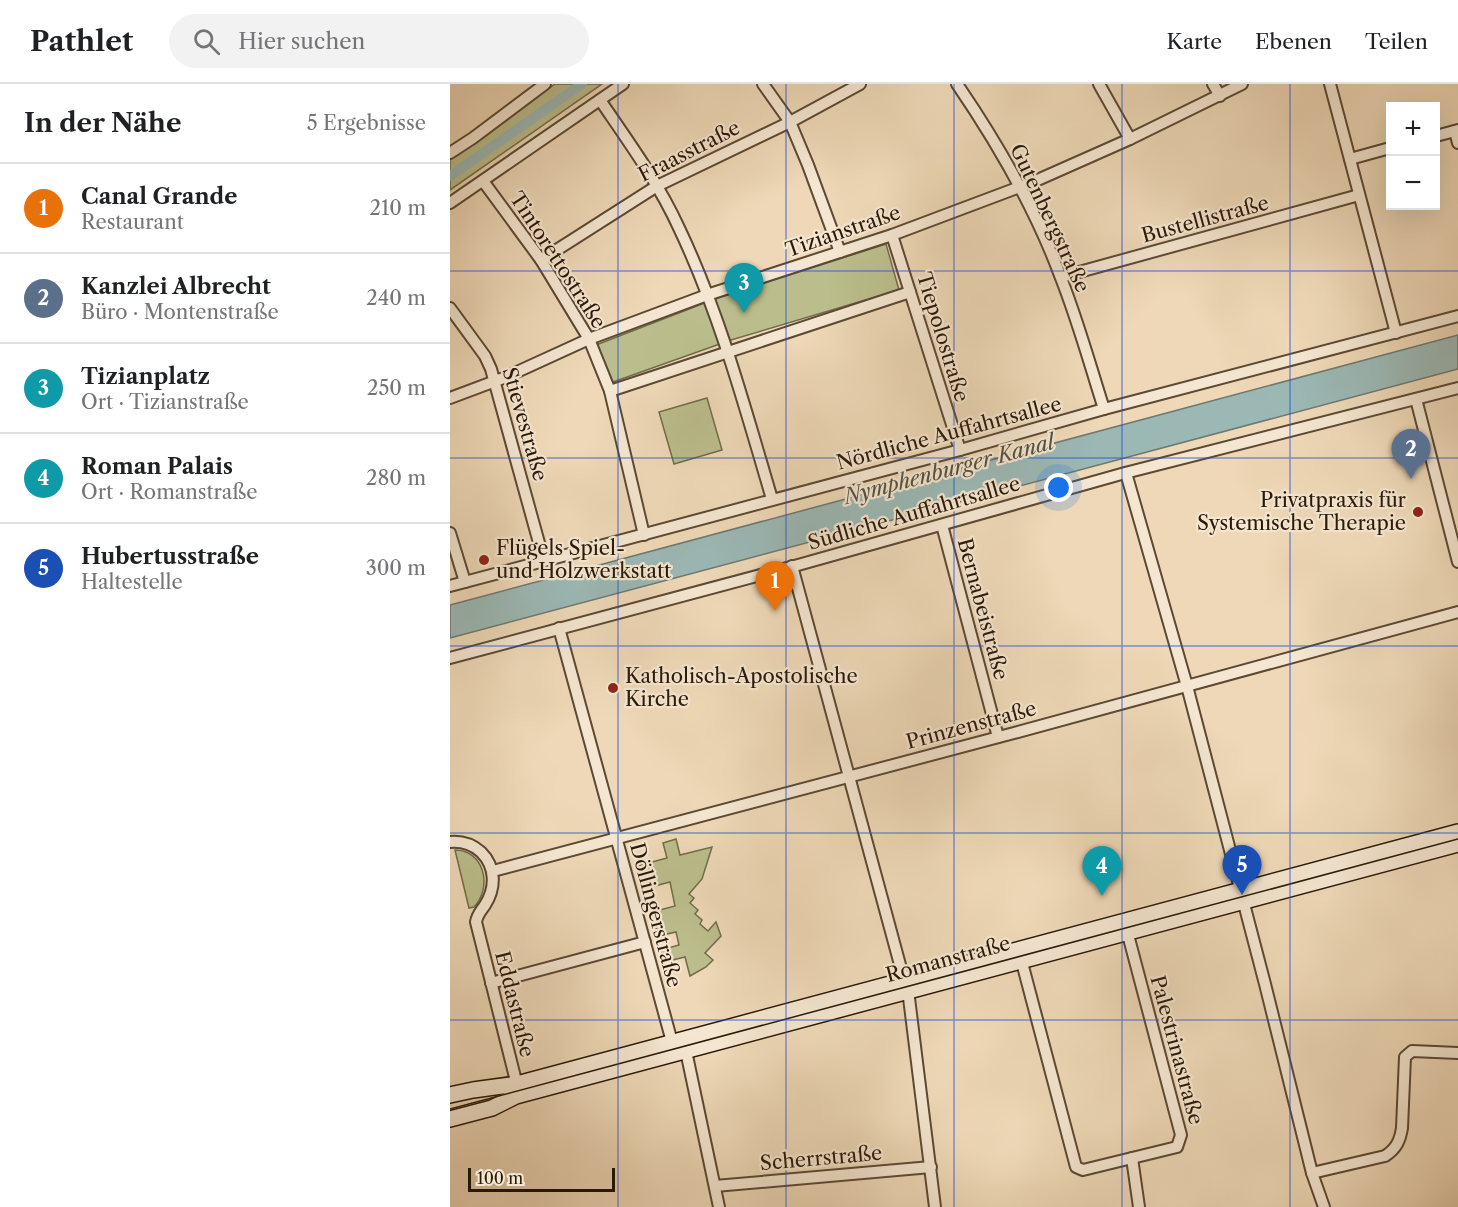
<!DOCTYPE html>
<html lang="de">
<head>
<meta charset="utf-8">
<style>
	body { margin:0; font-family:"Libre Caslon Text",serif; background:#f2f2f2; color:#202124 }
	.controls { position:absolute; right:18px; top:18px; display:grid; overflow:hidden; border-radius:0px; box-shadow:0 6px 24px #0002 }
	.controls button { width:54px; height:54px; display:grid; place-items:center; padding:0; border:0; border-bottom:2px solid #e0e0e0; background:#fff; color:#202124; font:30px sans-serif }
	.scale { position:absolute; left:18px; bottom:15px; width:147px; box-sizing:border-box; padding-left:6px; border:3px solid #2a1908; border-top:0; font-size:16px; line-height:21px; white-space:nowrap; color:#2a1908; -webkit-text-stroke:4px #f4e6d0; paint-order:stroke }
	.you { position:absolute; left:609px; top:404px; width:21px; height:21px; margin:-15px; border:4px solid #fff; border-radius:50%; background:#1a73e8; box-shadow:0 0 0 9px #1a73e833 }
	.badge { display:grid; place-items:center; width:39px; height:39px; border-radius:50%; background:#1a73e8; color:#fff; font-size:20px; font-weight:700 }
	.pin { position:absolute; translate:-50% -50px; filter:drop-shadow(0 2px 3px #0008) }
	.pin::after { content:''; position:absolute; top:32px; width:21px; height:18px; background:inherit; clip-path:polygon(0 0,100% 0,50% 100%) }
	.list { margin:0; padding:0; list-style:none }
	h2 { display:flex; justify-content:space-between; align-items:center; height:78px; margin:0; padding:0 24px; font-size:26px }
	h2 small { font-size:20px; font-weight:400; color:#757577 }
	.list li { display:grid; grid-template-columns:39px 1fr auto; gap:18px; align-items:center; box-sizing:border-box; height:90px; padding:0 24px; border-top:2px solid #e0e0e0 }
	.list b { display:block; font-size:22px; white-space:nowrap }
	.list p { margin:0; font-size:20px; white-space:nowrap; color:#757577 }
	.list em { font-size:20px; font-style:normal; color:#757577 }
	.icon { flex:none; width:33px; height:33px; fill:none; stroke:currentColor; stroke-width:2; stroke-linecap:round; stroke-linejoin:round }
	.map { position:relative; flex:none; width:1008px; height:1123px; overflow:hidden }
	header { display:flex; align-items:center; gap:36px; box-sizing:border-box; height:84px; padding:0 30px; background:#fff; border-bottom:2px solid #e0e0e0 }
	header strong { font-size:28px }
	nav { display:flex; gap:33px; margin-inline-start:auto; font-size:21px }
	.search { width:420px; height:54px; background:#f2f2f2; display:flex; align-items:center; gap:15px; box-sizing:border-box; padding:0 21px; border-radius:33px; color:#757577; font-size:22px }
	main { display:flex }
	aside { flex:1; background:#fff }
	.map>svg:first-child { display:block }
	.green { fill:#bbbe8c; stroke:#726c4a; stroke-width:1.5 }
	.water { fill:#9bb8b5; stroke:#6e7870; stroke-width:1.5 }
	.lines { fill:none; stroke-linecap:round; stroke-linejoin:round }
	.canal { stroke:#9bb8b5; stroke-width:10 }
	.street-casing { stroke:#5b4934; stroke-width:14 }
	.secondary-casing { stroke:#2a1908; stroke-width:18 }
	.street { stroke:#f4e6d0; stroke-width:10 }
	.secondary { stroke:#f4e6d0; stroke-width:15 }
	.tram { stroke:#2a1908; stroke-width:1.5 }
	.grid { fill:none; stroke:#1d4ed8; stroke-width:1.5; stroke-opacity:0.55 }
	.poi-dot { fill:#8f2418; stroke:#f4e6d0; stroke-width:2 }
	.labels { text-anchor:middle; dominant-baseline:central; stroke-width:4.5; stroke-linejoin:round; paint-order:stroke }
	.street-label { font-size:20px; fill:#2a1908; stroke:#f4e6d0 }
	.poi-label { font-size:20px; fill:#2a1908; stroke:#f4e6d0; text-anchor:start }
	.water-label { font-size:21px; font-style:italic; fill:#525145; stroke:#f4e6d0 }
</style>
</head>
<body>
<header>
<strong>Pathlet</strong>
<div class="search"><svg class="icon" aria-label="search" viewBox="0 0 24 24"><circle cx="10" cy="10" r="6"/><path d="M15 15l6 6"/></svg>Hier suchen</div>
<nav><a>Karte</a><a>Ebenen</a><a>Teilen</a></nav>
</header>
<main>
<aside>
<h2>In der Nähe<small>5 Ergebnisse</small></h2>
<ul class="list">
<li><span class="badge" style="background:#e8710a">1</span><div><b>Canal Grande</b><p>Restaurant</p></div><em>210 m</em></li>
<li><span class="badge" style="background:#5c6f8a">2</span><div><b>Kanzlei Albrecht</b><p>Büro · Montenstraße</p></div><em>240 m</em></li>
<li><span class="badge" style="background:#0f9aa8">3</span><div><b>Tizianplatz</b><p>Ort · Tizianstraße</p></div><em>250 m</em></li>
<li><span class="badge" style="background:#0f9aa8">4</span><div><b>Roman Palais</b><p>Ort · Romanstraße</p></div><em>280 m</em></li>
<li><span class="badge" style="background:#1a4fb4">5</span><div><b>Hubertusstraße</b><p>Haltestelle</p></div><em>300 m</em></li>
</ul>
</aside>
<div class="map">
<svg width="1008" height="1123" viewBox="0 0 1008 1123">
	<rect width="100%" height="100%" fill="#eed8b7"/>
	<filter id="stains"><feTurbulence type="fractalNoise" baseFrequency=".00333" numOctaves="4"/><feColorMatrix values="0 0 0 0 .2 0 0 0 0 .09 0 0 0 0 .02 0 0 0 .5 -.17"/></filter>
	<radialGradient id="worn" r=".72"><stop offset=".6" stop-color="#630" stop-opacity="0"/><stop offset="1" stop-color="#630" stop-opacity=".3"/></radialGradient>
	<!-- green -->
	<g class="green">
		<polygon points="105,0 152,0 0,106 0,76"/>
		<polygon points="436,160 449,206 281,256 163,298 146,261 265,215"/>
		<polygon points="257,314 272,366 224,380 209,328"/>
		<polygon points="226,755 230,771 262,763 252,795 239,810 244,814 240,819 248,826 245,830 252,836 250,840 258,847 266,838 271,852 255,869 263,876 256,883 240,892 235,873 214,878 211,866 229,861 226,848 208,852 202,828 225,822 220,798 193,805 187,782 217,774 213,759"/>
		<path d="M 5,766 C 34,766 43,803 24,823 L 19,824 Z"/>
	</g>
	<!-- water -->
	<polygon class="water" points="1008,251 1008,285 0,554 0,521"/>
	<g class="lines">
		<!-- canal -->
		<polyline class="canal" points="0,92 132,0"/>
		<defs>
			<g id="street">
				<polyline points="313,0 340,38 358,81 390,168"/>
				<path d="M 507,0 C 548,60 586,126 611,194 C 628,237 640,281 654,325"/>
				<polyline points="649,0 680,55"/>
				<polyline points="763,0 770,12"/>
				<polyline points="880,0 946,249"/>
				<path d="M 150,16 C 178,57 208,98 229,144 C 270,230 295,324 322,415"/>
				<polyline points="1005,47 1008,59"/>
				<polyline points="986,52 1008,46"/>
				<polyline points="0,69 23,54 95,0"/>
				<polyline points="900,75 940,64"/>
				<polyline points="33,97 91,176 139,255 160,307 194,451"/>
				<polyline points="0,119 173,0"/>
				<polyline points="442,151 510,366"/>
				<polyline points="91,176 207,102 340,38 410,0"/>
				<polyline points="611,193 909,111"/>
				<polyline points="0,224 35,272 41,285 94,477"/>
				<polyline points="160,307 460,208"/>
				<polyline points="0,314 56,293 139,255 257,211 442,151 583,98 680,55 792,0"/>
				<polyline points="966,315 1008,478"/>
				<polyline points="676,389 737,602 815,900 862,1089 874,1123"/>
				<polyline points="492,441 548,653"/>
				<polyline points="0,449 15,498"/>
				<polyline points="342,482 459,914 485,1123"/>
				<polyline points="0,502 510,366 654,325 1008,232"/>
				<polyline points="109,544 222,958 236,967 269,1123"/>
				<polyline points="0,574 348,481 675,389 1008,304"/>
				<path d="M 0,758 C 12,757 22,760 31,768 C 46,783 46,804 35,821 C 31,827 27,831 26,838 L 68,1005"/>
				<polyline points="43,787 564,649 1008,528"/>
				<polyline points="570,871 626,1083 633,1086 727,1063 731,1051 676,843"/>
				<polyline points="41,899 195,858"/>
				<polyline points="682,1074 689,1123"/>
				<path d="M 862,1089 L 935,1072 C 946,1065 950,1057 952,1044 L 955,973 L 962,967 L 1008,969"/>
				<polyline points="265,1102 481,1083"/>
			</g>
			<g id="secondary">
				<polyline points="0,1011 23,1006 67,1000 1008,748"/>
				<polyline points="0,1035 42,1024 66,1012 1008,760"/>
			</g>
		</defs>
		<!-- street casing -->
		<use href="#street" class="street-casing"/>
		<!-- secondary casing -->
		<use href="#secondary" class="secondary-casing"/>
		<!-- street -->
		<use href="#street" class="street"/>
		<!-- secondary -->
		<use href="#secondary" class="secondary"/>
		<!-- tram -->
		<polyline class="tram" points="0,1025 1008,755"/>
	</g>
	<!-- grid -->
	<path class="grid" d="M 168,0 L 168,1123M 336,0 L 336,1123M 504,0 L 504,1123M 672,0 L 672,1123M 840,0 L 840,1123M 0,187 L 1008,187M 0,374 L 1008,374M 0,562 L 1008,562M 0,749 L 1008,749M 0,936 L 1008,936"/>
	<!-- markers -->
	<g class="poi-dot">
		<circle cx="968" cy="428" r="6"/>
		<circle cx="34" cy="476" r="6"/>
		<circle cx="163" cy="604" r="6"/>
	</g>
	<g class="labels">
		<!-- street labels -->
		<g class="street-label">
			<text transform="translate(239 67) rotate(-27)">Fraasstraße</text>
			<text transform="translate(600 134) rotate(65)">Gutenbergstraße</text>
			<text transform="translate(755 135) rotate(-15)">Bustellistraße</text>
			<text transform="translate(393 147) rotate(-19)">Tizianstraße</text>
			<text transform="translate(108 176) rotate(57)">Tintorettostraße</text>
			<text transform="translate(493 253) rotate(73)">Tiepolostraße</text>
			<text transform="translate(75 340) rotate(74)">Stievestraße</text>
			<text transform="translate(499 349) rotate(-15)">Nördliche Auffahrtsallee</text>
			<text transform="translate(464 429) rotate(-16)">Südliche Auffahrtsallee</text>
			<text transform="translate(533 525) rotate(75)">Bernabeistraße</text>
			<text transform="translate(521 641) rotate(-15)">Prinzenstraße</text>
			<text transform="translate(206 831) rotate(75)">Döllingerstraße</text>
			<text transform="translate(498 875) rotate(-15)">Romanstraße</text>
			<text transform="translate(65 920) rotate(76)">Eddastraße</text>
			<text transform="translate(727 966) rotate(75)">Palestrinastraße</text>
			<text transform="translate(371 1074) rotate(-5)">Scherrstraße</text>
		</g>
		<!-- poi labels -->
		<g class="poi-label">
			<text x="956" y="416" text-anchor="end">Privatpraxis für<tspan x="956" dy="23">Systemische Therapie</tspan></text>
			<text x="46" y="464">Flügels Spiel-<tspan x="46" dy="23">und Holzwerkstatt</tspan></text>
			<text x="175" y="592">Katholisch-Apostolische<tspan x="175" dy="23">Kirche</tspan></text>
		</g>
		<!-- water labels -->
		<g class="water-label">
			<text transform="translate(499 385) rotate(-15)">Nymphenburger Kanal</text>
		</g>
	</g>
	<rect width="100%" height="100%" filter="url(#stains)"/>
	<rect width="100%" height="100%" fill="url(#worn)"/>
</svg>
<div class="controls">
<button>+</button>
<button>−</button>
</div>
<div class="scale">100 m</div>
<div class="you"></div>
<div class="pin badge" style="left:325px;top:527px;background:#e8710a">1</div>
<div class="pin badge" style="left:961px;top:395px;background:#5c6f8a">2</div>
<div class="pin badge" style="left:294px;top:229px;background:#0f9aa8">3</div>
<div class="pin badge" style="left:652px;top:812px;background:#0f9aa8">4</div>
<div class="pin badge" style="left:792px;top:811px;background:#1a4fb4">5</div>
</div>
</main>
</body>
</html>
